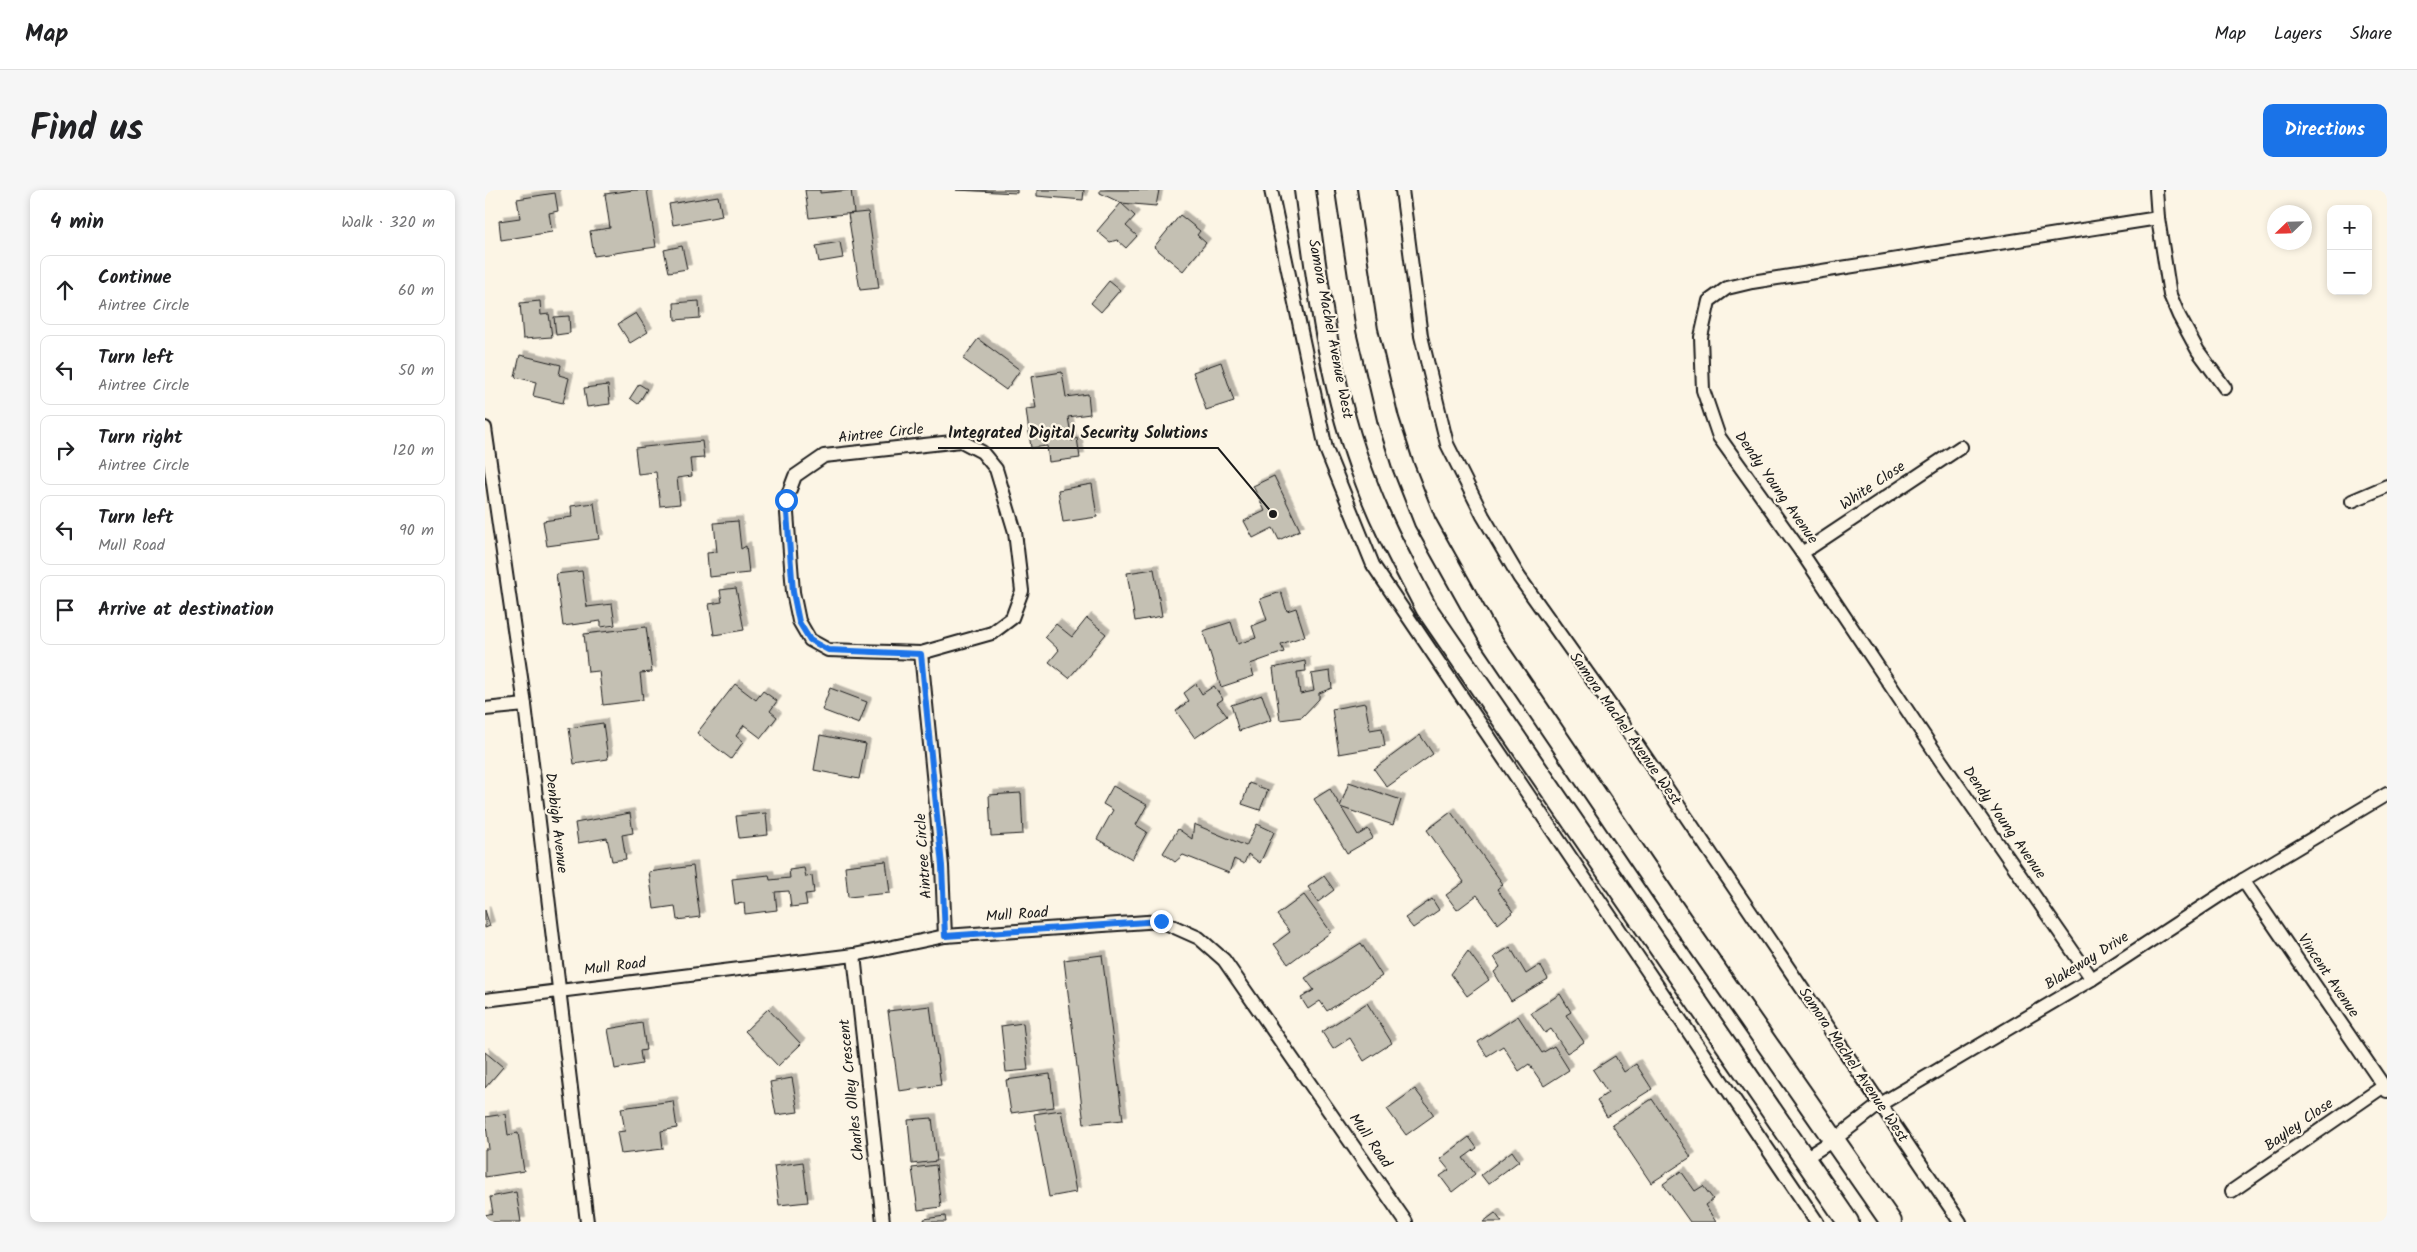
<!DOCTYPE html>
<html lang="en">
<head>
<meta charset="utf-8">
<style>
	body { margin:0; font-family:Kalam,sans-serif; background:#f6f6f6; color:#202124 }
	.controls { position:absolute; right:15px; top:15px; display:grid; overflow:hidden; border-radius:10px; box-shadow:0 2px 8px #0003 }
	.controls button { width:45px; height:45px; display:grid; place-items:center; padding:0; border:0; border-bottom:1px solid #e0e0e0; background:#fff; color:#202124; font:25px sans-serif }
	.compass { position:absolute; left:1782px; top:15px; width:45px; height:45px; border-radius:50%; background:#fff; box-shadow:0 2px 8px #0003; rotate:247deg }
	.stop { position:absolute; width:15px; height:15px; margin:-11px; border:4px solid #1a73e8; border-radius:50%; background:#fff }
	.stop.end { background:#1a73e8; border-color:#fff; box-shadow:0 1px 5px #0008 }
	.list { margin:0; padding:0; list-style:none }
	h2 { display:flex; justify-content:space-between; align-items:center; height:65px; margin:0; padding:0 20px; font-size:21px }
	h2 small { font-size:16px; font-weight:400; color:#757577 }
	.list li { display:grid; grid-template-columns:32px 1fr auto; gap:15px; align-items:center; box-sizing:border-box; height:70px; margin:0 10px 10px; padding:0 10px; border:1px solid #e0e0e0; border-radius:10px }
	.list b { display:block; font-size:19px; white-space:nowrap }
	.list p { margin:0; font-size:16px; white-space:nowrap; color:#757577 }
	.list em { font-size:16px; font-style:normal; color:#757577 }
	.icon { flex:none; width:28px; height:28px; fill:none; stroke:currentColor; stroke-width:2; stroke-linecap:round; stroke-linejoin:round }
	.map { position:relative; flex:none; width:1902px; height:1032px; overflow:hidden; border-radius:10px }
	header { display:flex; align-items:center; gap:30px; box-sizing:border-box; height:70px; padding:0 25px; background:#fff; border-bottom:1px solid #e0e0e0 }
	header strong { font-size:24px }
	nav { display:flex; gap:28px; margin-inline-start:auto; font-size:18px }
	.intro { display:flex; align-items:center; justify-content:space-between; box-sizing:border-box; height:120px; padding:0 30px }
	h1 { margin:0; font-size:35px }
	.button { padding:12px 22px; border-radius:10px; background:#1a73e8; color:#fff; font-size:18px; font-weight:700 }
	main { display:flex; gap:30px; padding:0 30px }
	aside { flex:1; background:#fff; border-radius:10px; box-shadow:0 2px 8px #0003 }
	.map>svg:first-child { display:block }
	.building { fill:#c4c0b3; stroke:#1c1c1c; filter:url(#shadow) }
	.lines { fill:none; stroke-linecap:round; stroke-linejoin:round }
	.minor-casing { stroke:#1c1c1c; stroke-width:16 }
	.trunk-casing { stroke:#1c1c1c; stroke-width:24 }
	.minor { stroke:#fcf5e5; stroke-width:12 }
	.trunk { stroke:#fcf5e5; stroke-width:20 }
	.route { stroke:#1a73e8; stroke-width:6 }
	.labels { text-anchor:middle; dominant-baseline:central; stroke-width:4.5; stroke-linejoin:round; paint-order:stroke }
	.street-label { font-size:15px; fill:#1c1c1c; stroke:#fcf5e5 }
	.leader { fill:none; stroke:#1c1c1c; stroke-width:2 }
	.callout-dot { fill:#1c1c1c; stroke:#fcf5e5; stroke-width:2 }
	.callout-label { font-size:16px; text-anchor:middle; font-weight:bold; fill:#1c1c1c; stroke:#fcf5e5; stroke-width:4.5; stroke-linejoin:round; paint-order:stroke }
</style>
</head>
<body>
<header>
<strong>Map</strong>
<nav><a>Map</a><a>Layers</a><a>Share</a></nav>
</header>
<div class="intro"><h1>Find us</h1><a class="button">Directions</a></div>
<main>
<aside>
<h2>4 min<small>Walk · 320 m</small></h2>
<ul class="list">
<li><svg class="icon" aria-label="ahead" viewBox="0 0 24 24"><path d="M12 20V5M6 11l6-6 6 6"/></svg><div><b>Continue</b><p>Aintree Circle</p></div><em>60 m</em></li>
<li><svg class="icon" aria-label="left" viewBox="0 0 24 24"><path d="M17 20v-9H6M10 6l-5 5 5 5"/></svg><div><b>Turn left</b><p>Aintree Circle</p></div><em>50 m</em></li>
<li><svg class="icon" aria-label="right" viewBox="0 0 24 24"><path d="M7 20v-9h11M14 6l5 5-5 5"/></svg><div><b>Turn right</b><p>Aintree Circle</p></div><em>120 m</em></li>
<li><svg class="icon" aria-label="left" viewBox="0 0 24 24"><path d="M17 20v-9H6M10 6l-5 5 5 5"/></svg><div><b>Turn left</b><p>Mull Road</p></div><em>90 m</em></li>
<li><svg class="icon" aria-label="arrive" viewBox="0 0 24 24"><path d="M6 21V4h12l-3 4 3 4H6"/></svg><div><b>Arrive at destination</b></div></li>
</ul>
</aside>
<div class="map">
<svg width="1902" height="1032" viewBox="0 0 1902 1032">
	<defs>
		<filter id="shadow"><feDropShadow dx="4.5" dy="-4.5" stdDeviation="0" flood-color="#0004"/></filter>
	</defs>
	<rect width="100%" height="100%" fill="#fcf5e5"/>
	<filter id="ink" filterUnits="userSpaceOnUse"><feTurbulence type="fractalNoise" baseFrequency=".02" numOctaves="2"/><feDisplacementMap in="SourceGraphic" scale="10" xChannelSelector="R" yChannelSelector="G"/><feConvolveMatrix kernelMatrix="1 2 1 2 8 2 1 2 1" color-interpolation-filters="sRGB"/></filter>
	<g filter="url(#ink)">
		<!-- building -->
		<g class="building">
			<polygon points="148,0 162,0 171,57 109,66 105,41 125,38 120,4"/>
			<polygon points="320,0 335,0 335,3 366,0 369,23 324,28"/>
			<polygon points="471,0 532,0 532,3"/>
			<polygon points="552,0 599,0 598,10 552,6"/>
			<polygon points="615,0 674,0 671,16 636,13 615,3"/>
			<polygon points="70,3 73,21 64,23 67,42 16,50 14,31 35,28 32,9"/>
			<polygon points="233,6 237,26 188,35 184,14"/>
			<polygon points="636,13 650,26 641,36 652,46 641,58 632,50 625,52 612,41"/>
			<polygon points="383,22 394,98 375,100 363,24"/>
			<polygon points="695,25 715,41 712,45 721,53 698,81 669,57"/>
			<polygon points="355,52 358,68 334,72 331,56"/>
			<polygon points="197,56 202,79 184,82 179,60"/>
			<polygon points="624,91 635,100 616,122 606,113"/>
			<polygon points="55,111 56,125 64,124 67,147 38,149 35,113"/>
			<polygon points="214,111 215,128 190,130 189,113"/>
			<polygon points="151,123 163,142 145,153 133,134"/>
			<polygon points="84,126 85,143 71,145 69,127"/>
			<polygon points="493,149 535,180 521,200 478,169"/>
			<polygon points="35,165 76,175 74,185 84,188 78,213 48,206 51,192 30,187"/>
			<polygon points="736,172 749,211 721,220 708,182"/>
			<polygon points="577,182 581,207 603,204 605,224 583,227 587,251 592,248 595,268 564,272 562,256 546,258 541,219 551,218 546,187"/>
			<polygon points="154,194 162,199 153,214 145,208"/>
			<polygon points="123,195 125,214 102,217 99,198"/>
			<polygon points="217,251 219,268 205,269 207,286 192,288 195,314 175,316 171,282 153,284 150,258"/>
			<polygon points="789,286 815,340 794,350 788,338 768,348 759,331 780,321 768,296"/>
			<polygon points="607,294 612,327 578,332 573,300"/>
			<polygon points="109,313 114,349 62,356 58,331 87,327 86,316"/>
			<polygon points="253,331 256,359 261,356 264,383 224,387 222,363 232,362 229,333"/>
			<polygon points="669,379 677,426 650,431 642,383"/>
			<polygon points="97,381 102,417 127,414 130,435 116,437 116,431 78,436 71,384"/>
			<polygon points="251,398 259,440 229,445 224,414 237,412 235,400"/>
			<polygon points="796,402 802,421 811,418 820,446 796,454 799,462 765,474 769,486 736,497 718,441 746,432 753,454 771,448 767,436 782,430 775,409"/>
			<polygon points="602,428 621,444 584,488 564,472 574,460 560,447 571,434 587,447"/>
			<polygon points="161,437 167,482 155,483 158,510 118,515 114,481 103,482 99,444"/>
			<polygon points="820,471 821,481 812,482 815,504 829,501 826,484 845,481 847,498 834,503 834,509 817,527 795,530 788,478"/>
			<polygon points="250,494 271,510 278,501 292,511 285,521 292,527 276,548 259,535 251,546 258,552 246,569 212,543"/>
			<polygon points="711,494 717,504 729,496 738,509 732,513 742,526 710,548 691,521 704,511 699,503"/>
			<polygon points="345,498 382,512 374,534 337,520"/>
			<polygon points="777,505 786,530 754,541 746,515"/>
			<polygon points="880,513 885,540 897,538 900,556 854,564 847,519"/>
			<polygon points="118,533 123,569 89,574 84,538"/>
			<polygon points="335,545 381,554 374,589 329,580"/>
			<polygon points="935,545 948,564 902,597 889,579"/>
			<polygon points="864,592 916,610 908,635 855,617"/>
			<polygon points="764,593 783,600 775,620 757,614"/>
			<polygon points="628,596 662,615 651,635 662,642 647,669 612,649 628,620 618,614"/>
			<polygon points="845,599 873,645 883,639 888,648 862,663 829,609"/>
			<polygon points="536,603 538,644 506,646 504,605"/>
			<polygon points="966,622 1018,694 1012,699 1028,722 1013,734 992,705 972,720 961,705 979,692 942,640"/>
			<polygon points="145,623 148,643 137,645 141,669 127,671 122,648 93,653 90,633"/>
			<polygon points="281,623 283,645 254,648 251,626"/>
			<polygon points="709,634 761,656 772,634 789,642 775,673 763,664 759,674 749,669 744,683 698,665 690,672 678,663 693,639 707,649"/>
			<polygon points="401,671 405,703 363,707 360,676"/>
			<polygon points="208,676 215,727 192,730 190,716 169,719 164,682"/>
			<polygon points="319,678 321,687 327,686 329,703 320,704 322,715 306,717 304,701 290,702 292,720 260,724 259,713 250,714 247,689 284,685 285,690 305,688 304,680"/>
			<polygon points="839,686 849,700 833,712 823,697"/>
			<polygon points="819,705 846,742 803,774 789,754 805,742 792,725"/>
			<polygon points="947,709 954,720 928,738 920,728"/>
			<polygon points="0,720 5,736 0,738"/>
			<polygon points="876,753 897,786 842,821 835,811 823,819 816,808 829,800 820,788"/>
			<polygon points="1025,757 1041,784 1055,775 1063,789 1026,811 1009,782 1015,777 1009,767"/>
			<polygon points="983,761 1004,790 982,806 966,784"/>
			<polygon points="617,765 638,930 599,934 579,770"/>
			<polygon points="1075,804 1086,822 1081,825 1099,852 1082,863 1066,839 1060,843 1046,823"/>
			<polygon points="882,813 907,853 879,871 865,848 848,859 837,842"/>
			<polygon points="445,816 456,895 414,901 403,821"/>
			<polygon points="283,819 316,854 293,876 260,841"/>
			<polygon points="1033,826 1057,863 1069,856 1084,880 1059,896 1044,874 1034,881 1018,856 1002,866 993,852"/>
			<polygon points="157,833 161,860 155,861 157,874 130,879 123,839"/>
			<polygon points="538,833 543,880 521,882 516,836"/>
			<polygon points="0,862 18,877 0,898"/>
			<polygon points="1130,866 1139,882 1151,874 1167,899 1122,927 1112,910 1123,903 1108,880"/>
			<polygon points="565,884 569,917 526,923 521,890"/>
			<polygon points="307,888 313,922 291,925 285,892"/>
			<polygon points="930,899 949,925 921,945 902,919"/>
			<polygon points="1167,909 1206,967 1166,993 1127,935"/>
			<polygon points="188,911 192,938 176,941 178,959 136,964 132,942 140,941 136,918"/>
			<polygon points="576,920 591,1002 564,1007 549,924"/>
			<polygon points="20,924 23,945 33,943 39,981 0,987 0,959 4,959 0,927"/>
			<polygon points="447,928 452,971 427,974 423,930"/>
			<polygon points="984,947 992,958 978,968 990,984 967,1002 955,986 964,980 955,969"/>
			<polygon points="1027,961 1034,971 1003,994 996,985"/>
			<polygon points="318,972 323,1012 294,1015 289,976"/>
			<polygon points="451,975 456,1017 433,1020 427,978"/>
			<polygon points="1196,981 1210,1001 1218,996 1228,1009 1220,1015 1231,1032 1205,1032 1178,994"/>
			<polygon points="31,1002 36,1032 0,1032 0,1025 8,1023 5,1007"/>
			<polygon points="1010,1023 1017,1032 998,1032"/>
			<polygon points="460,1026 461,1032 440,1032 439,1029"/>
		</g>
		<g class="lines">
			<defs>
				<g id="minor">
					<polyline points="786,0 841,259 888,375 1332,1032"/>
					<polyline points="917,0 936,146 962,254 998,326 1034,387 1135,529 1475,1032"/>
					<polyline points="1671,0 1673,28 1685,105 1694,126 1713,161 1740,198"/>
					<polyline points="0,238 40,515 102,1032"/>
					<polygon points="476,251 497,262 511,279 530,342 537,401 527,428 507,443 436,463 343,460 325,450 314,431 308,402 301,310 310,286 339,266"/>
					<polyline points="1867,311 1902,296"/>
					<polyline points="1317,363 1476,257"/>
					<polyline points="436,463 457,676 460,746"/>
					<polyline points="0,519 40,515"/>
					<polyline points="1758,690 1902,901"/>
					<polyline points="369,765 398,1032"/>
					<polyline points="1607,789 1456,571 1317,363 1234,247 1218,200 1216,147 1224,111 1242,98 1267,92 1673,28"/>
					<polyline points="0,810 369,765 460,746 676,731 714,748 739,770 921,1032"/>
					<polyline points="1320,968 1350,949 1394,915 1607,789 1758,690 1902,604"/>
					<polyline points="1747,1001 1899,896"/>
				</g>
				<g id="trunk">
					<path d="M 820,0 C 833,98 845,200 881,292 C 897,336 920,377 941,418 L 1363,1032"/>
					<polyline points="861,0 882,140 903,229 918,276 940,332 1004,447 1196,730 1406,1032"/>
				</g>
			</defs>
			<!-- minor casing -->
			<use href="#minor" class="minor-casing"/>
			<!-- trunk casing -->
			<use href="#trunk" class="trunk-casing"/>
			<!-- minor -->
			<use href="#minor" class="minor"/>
			<!-- trunk -->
			<use href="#trunk" class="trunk"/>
		</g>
	</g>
	<g class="lines" filter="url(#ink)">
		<!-- route -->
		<polyline class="route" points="301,310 308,402 314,432 325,450 343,460 436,464 457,676 460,746 676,731"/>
	</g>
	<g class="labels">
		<!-- street labels -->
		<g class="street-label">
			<text transform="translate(845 139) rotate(79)">Samora Machel Avenue West</text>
			<text transform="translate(396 244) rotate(-6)">Aintree Circle</text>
			<text transform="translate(1388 296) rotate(-34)">White Close</text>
			<text transform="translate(1291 298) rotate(55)">Dendy Young Avenue</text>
			<text transform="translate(1140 539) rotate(55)">Samora Machel Avenue West</text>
			<text transform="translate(71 633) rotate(83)">Denbigh Avenue</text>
			<text transform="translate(1519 633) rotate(55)">Dendy Young Avenue</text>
			<text transform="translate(439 666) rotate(-94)">Aintree Circle</text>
			<text transform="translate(532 725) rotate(-4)">Mull Road</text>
			<text transform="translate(1602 771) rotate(-32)">Blakeway Drive</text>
			<text transform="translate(130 777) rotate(-7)">Mull Road</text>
			<text transform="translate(1843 786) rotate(56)">Vincent Avenue</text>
			<text transform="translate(1368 875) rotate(56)">Samora Machel Avenue West</text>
			<text transform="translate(367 900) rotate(-96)">Charles Olley Crescent</text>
			<text transform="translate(1814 935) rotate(-35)">Bayley Close</text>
			<text transform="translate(885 951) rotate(55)">Mull Road</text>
		</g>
	</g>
	<!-- callouts -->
	<path class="leader" d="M788 324L733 258H453"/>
	<circle class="callout-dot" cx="788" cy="324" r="5"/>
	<g class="callout-label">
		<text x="593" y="248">Integrated Digital Security Solutions</text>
	</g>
</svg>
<div class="controls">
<button>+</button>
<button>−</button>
</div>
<svg class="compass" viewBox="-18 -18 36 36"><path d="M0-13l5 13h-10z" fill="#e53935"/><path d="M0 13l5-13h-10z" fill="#757577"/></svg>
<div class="stop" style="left:301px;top:310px"></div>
<div class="stop end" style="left:676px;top:731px"></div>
</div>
</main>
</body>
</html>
